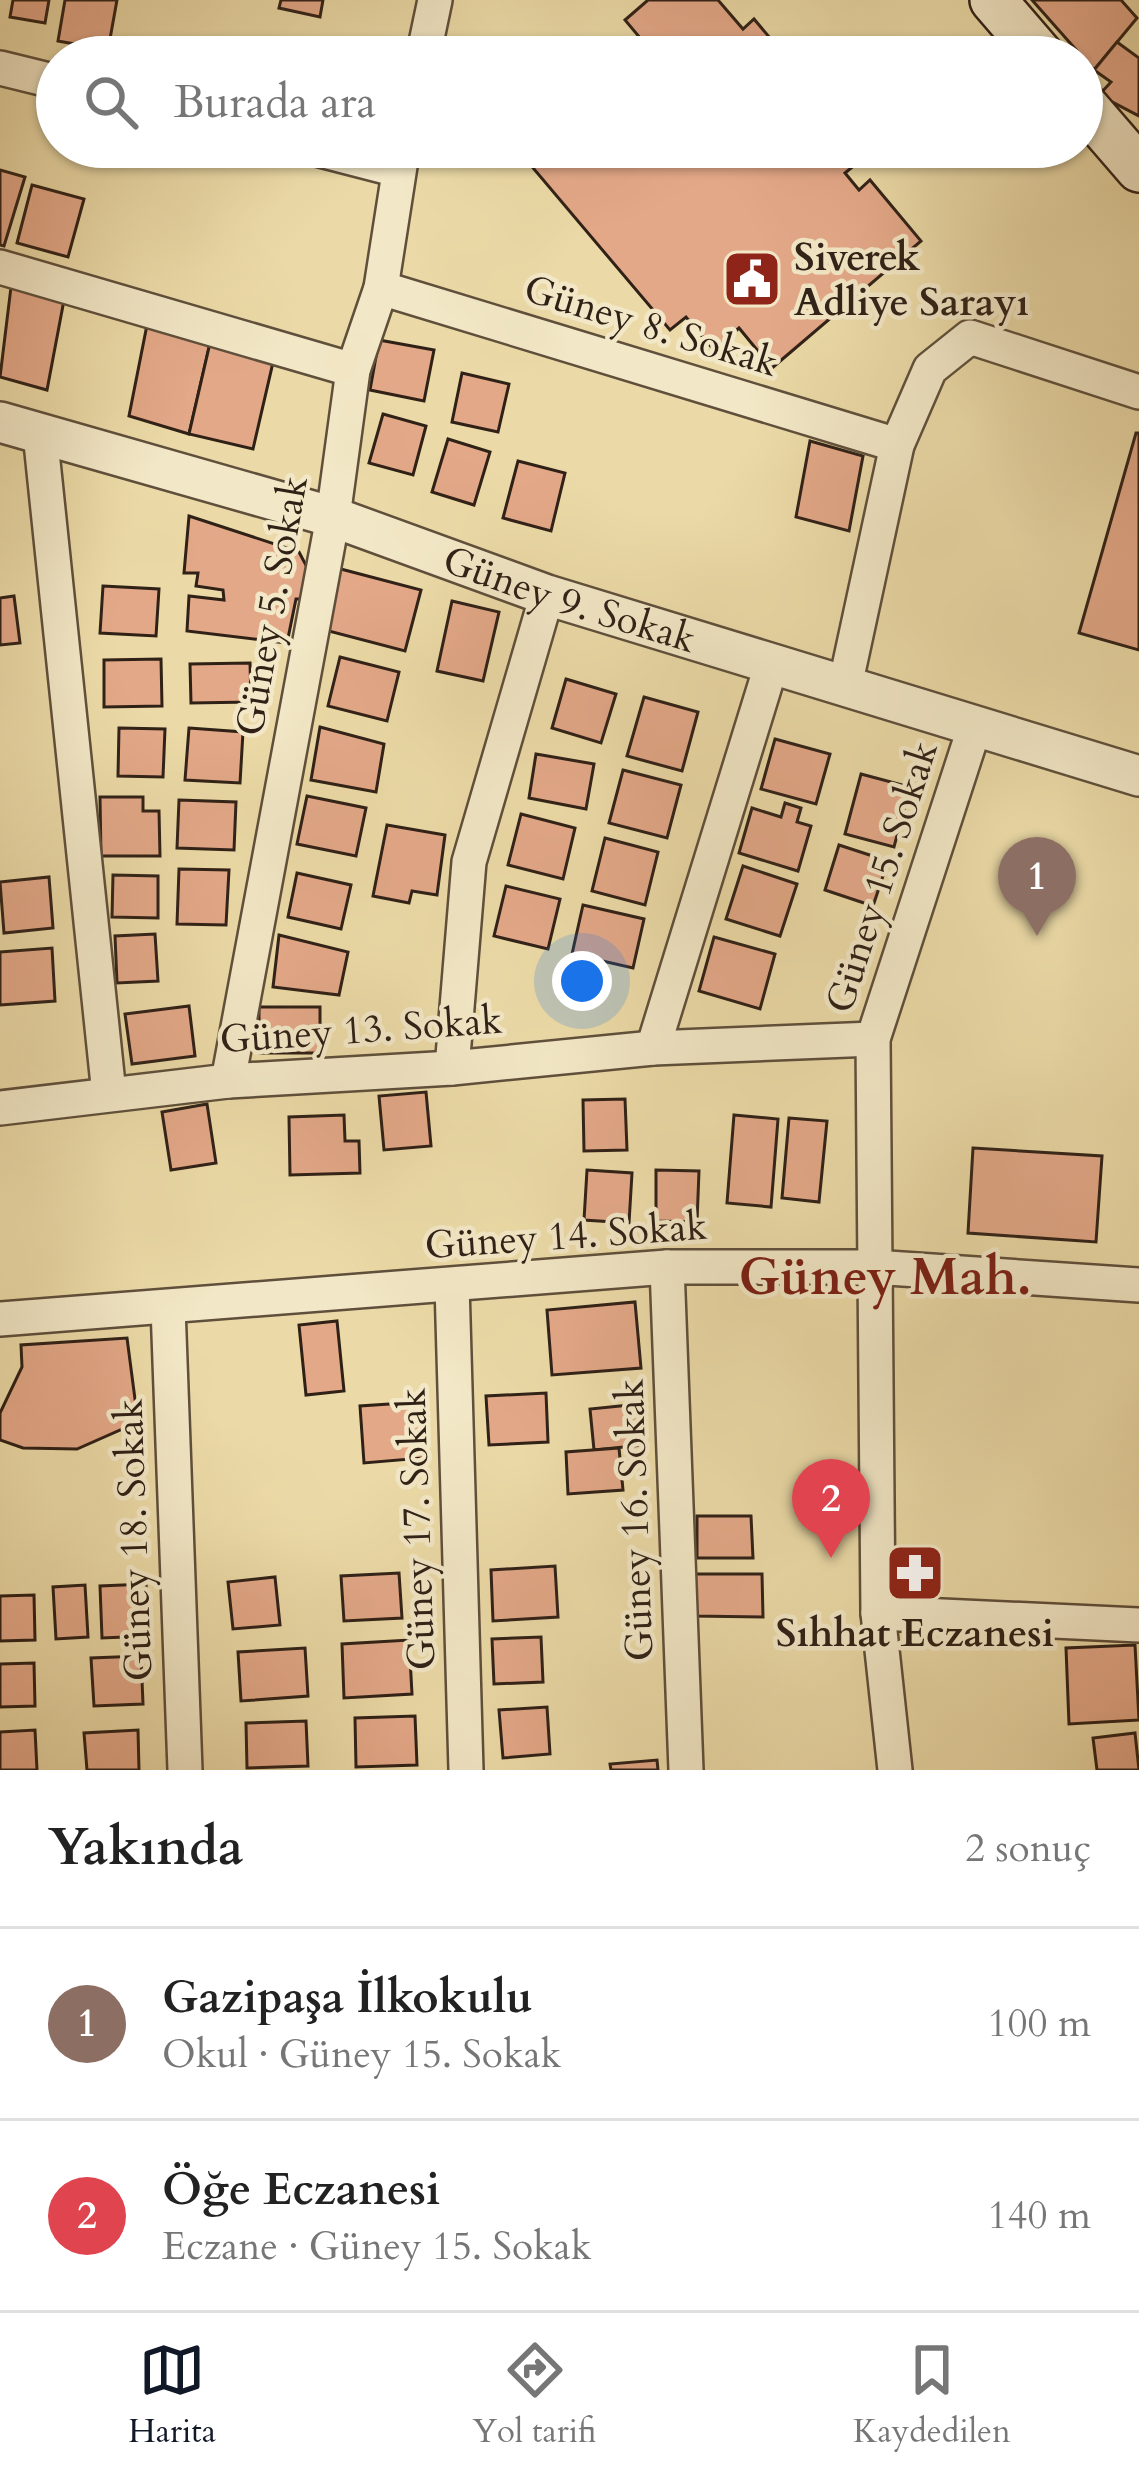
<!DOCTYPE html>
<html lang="tr">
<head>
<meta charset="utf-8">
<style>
	body { margin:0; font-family:Cardo,serif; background:#f2f2f2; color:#222 }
	.you { position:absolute; left:582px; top:981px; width:42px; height:42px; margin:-30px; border:9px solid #fff; border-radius:50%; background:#1a73e8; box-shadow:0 0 0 18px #1a73e833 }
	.badge { display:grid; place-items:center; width:78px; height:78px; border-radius:50%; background:#111827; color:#fff; font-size:39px; font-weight:700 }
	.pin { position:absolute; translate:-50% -99px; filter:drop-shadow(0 3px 6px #0008) }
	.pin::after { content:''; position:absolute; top:63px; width:42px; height:36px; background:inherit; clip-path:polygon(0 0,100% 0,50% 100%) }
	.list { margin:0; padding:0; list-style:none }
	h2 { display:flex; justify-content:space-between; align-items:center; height:156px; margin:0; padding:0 48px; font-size:51px }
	h2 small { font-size:39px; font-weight:400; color:#767676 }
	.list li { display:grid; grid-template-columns:78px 1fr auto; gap:36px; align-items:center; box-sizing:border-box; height:192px; padding:0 48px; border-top:3px solid #e0e0e0 }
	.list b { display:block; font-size:45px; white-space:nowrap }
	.list p { margin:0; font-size:39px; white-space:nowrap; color:#767676 }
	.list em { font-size:39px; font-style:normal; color:#767676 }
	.icon { flex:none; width:66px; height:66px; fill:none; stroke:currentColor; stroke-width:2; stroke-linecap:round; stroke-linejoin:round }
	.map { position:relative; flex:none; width:1139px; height:1770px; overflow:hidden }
	.search { position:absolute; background:#fff; box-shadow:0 3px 9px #0004; left:36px; right:36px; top:36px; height:132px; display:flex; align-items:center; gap:30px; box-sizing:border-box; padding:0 42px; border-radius:66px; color:#767676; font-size:45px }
	.sheet { height:540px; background:#fff }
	nav { display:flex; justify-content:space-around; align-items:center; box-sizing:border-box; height:168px; border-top:3px solid #e0e0e0; background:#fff; font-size:33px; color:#767676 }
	nav a { display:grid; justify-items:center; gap:6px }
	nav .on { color:#111827 }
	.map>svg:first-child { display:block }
	.building { fill:#e3a888; stroke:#302117; stroke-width:3 }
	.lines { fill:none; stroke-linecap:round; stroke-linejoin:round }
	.minor-casing { stroke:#5f4f3b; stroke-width:38 }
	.tertiary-casing { stroke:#5f4f3b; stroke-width:44 }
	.secondary-casing { stroke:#302117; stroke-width:50 }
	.minor { stroke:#f2e7c6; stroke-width:33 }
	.tertiary { stroke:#f2e7c6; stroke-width:39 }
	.secondary { stroke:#f2e7c6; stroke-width:45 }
	.labels { text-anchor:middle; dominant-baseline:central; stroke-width:9; stroke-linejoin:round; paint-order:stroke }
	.poi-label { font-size:39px; font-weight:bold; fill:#302117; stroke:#f2e7c6; text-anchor:start }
	.street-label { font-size:39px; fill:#302117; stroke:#f2e7c6 }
	.district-label { font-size:51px; font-weight:bold; fill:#7a1f14; stroke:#f2e7c6 }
</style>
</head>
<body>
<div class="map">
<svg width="1139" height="1770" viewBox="0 0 1139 1770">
	<rect width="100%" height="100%" fill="#ebdaa7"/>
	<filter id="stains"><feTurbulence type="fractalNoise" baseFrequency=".00167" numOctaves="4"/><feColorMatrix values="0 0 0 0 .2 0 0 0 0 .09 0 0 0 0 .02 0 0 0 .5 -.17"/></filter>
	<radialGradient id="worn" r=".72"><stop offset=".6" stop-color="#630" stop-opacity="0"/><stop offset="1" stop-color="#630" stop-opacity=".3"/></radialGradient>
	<!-- building -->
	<g class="building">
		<polygon points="13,0 49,0 45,23 10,17"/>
		<polygon points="65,0 117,0 108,50 58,41"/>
		<polygon points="281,0 323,0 320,17 279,8"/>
		<polygon points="648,0 718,0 743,29 754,19 786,57 620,57 641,39 625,20"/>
		<polygon points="1032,0 1121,0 1137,18 1094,70"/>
		<polygon points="389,41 411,46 408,57 341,57 344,42 388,51"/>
		<polygon points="1117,42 1139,58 1139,116 1099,95 1111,82 1094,70"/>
		<polygon points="280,44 333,54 332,57 278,57"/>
		<polygon points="545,147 862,147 868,154 845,173 859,190 870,180 921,241 772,368 739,328 714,350 686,317 670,330 528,162"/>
		<polygon points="0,170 25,177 4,246 0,245"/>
		<polygon points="32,185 84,199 68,257 17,243"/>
		<polygon points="11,287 64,300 47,390 0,377"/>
		<polygon points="147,325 210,343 189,434 129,416"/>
		<polygon points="379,340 434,350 424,401 370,390"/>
		<polygon points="210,343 274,358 253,449 189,434"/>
		<polygon points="462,373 509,384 498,432 452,422"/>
		<polygon points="383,414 426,426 413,475 369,463"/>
		<polygon points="1136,433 1139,433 1139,650 1079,633"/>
		<polygon points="448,439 490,452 474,505 432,492"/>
		<polygon points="810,441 863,456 849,531 796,517"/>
		<polygon points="518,461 565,473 551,531 503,518"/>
		<polygon points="189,516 299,552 308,569 308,599 296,599 287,643 187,631 189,596 224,600 223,590 196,586 198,573 184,573"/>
		<polygon points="337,568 421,590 405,651 321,629"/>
		<polygon points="103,586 159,589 156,636 100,633"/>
		<polygon points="14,596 20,643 0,645 0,598"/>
		<polygon points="452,601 499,612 483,681 437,671"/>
		<polygon points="340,657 399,672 387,721 328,706"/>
		<polygon points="161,659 162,706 104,707 104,660"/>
		<polygon points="250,663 251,702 191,703 190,664"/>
		<polygon points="566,679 616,694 601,743 552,728"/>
		<polygon points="644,697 698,712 682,771 627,756"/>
		<polygon points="320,727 384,744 376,792 311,780"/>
		<polygon points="119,728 165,729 163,777 118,776"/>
		<polygon points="189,728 243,732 240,783 185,780"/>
		<polygon points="775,739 830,754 816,804 761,789"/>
		<polygon points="536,754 594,764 586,809 529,798"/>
		<polygon points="623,770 681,785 667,838 609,823"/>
		<polygon points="861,774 910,787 894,847 845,834"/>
		<polygon points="307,796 366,808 356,856 297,844"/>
		<polygon points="100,797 143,797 143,811 159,811 160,856 101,856"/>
		<polygon points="179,800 236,802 234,850 177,848"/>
		<polygon points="785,803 801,808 797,822 811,826 798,871 739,853 752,808 781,817"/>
		<polygon points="521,814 575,828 563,879 508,865"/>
		<polygon points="387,825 445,835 437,895 412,891 409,903 373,896"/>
		<polygon points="605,838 658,852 645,905 592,891"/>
		<polygon points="839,845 888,861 873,906 825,890"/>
		<polygon points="743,866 797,884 780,936 726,919"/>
		<polygon points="179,869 229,870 226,925 177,924"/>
		<polygon points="297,873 351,885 341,929 288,917"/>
		<polygon points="113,875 158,876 158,918 112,917"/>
		<polygon points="49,877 53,928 4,933 0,882"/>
		<polygon points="506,886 560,899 548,949 494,936"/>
		<polygon points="583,905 644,919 633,968 572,954"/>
		<polygon points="155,934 158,981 117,983 115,936"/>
		<polygon points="279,935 348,952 339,995 273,987"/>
		<polygon points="714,937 775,954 760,1009 699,991"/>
		<polygon points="52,948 55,1001 0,1005 0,952"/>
		<polygon points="189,1006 195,1056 132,1064 125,1014"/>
		<rect x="259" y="1007" width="61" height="46"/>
		<polygon points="426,1092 431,1146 384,1150 379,1096"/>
		<polygon points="625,1099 627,1150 584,1151 583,1100"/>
		<polygon points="207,1104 216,1163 171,1170 162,1112"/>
		<polygon points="344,1115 345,1141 359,1141 360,1173 290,1175 289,1117"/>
		<polygon points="734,1115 778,1119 771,1207 727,1203"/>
		<polygon points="789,1118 827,1121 819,1202 782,1198"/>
		<polygon points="973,1148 1102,1156 1096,1242 968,1233"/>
		<polygon points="587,1170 632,1173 629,1223 584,1220"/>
		<polygon points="656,1170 699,1171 697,1222 656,1221"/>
		<polygon points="635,1302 641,1368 552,1375 547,1310"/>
		<polygon points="337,1321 344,1391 306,1395 299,1325"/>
		<polygon points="127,1338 138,1422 77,1449 23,1448 0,1440 0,1413 22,1367 21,1345"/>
		<polygon points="546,1393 548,1442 489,1445 486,1396"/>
		<polygon points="419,1402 423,1458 364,1463 360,1406"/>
		<polygon points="640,1404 644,1445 594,1450 590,1409"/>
		<polygon points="619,1448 623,1490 568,1494 566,1452"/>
		<polygon points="697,1516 751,1516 753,1558 697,1558"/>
		<polygon points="555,1566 558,1617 493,1621 491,1570"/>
		<polygon points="399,1573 402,1618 344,1621 341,1576"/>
		<polygon points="694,1574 762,1574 763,1617 693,1616"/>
		<polygon points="275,1577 280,1625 233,1629 228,1582"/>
		<polygon points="146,1584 148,1636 102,1638 100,1586"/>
		<polygon points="85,1585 88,1637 56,1639 53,1587"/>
		<polygon points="34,1595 35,1640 0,1641 0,1596"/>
		<polygon points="541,1637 543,1682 494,1684 492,1639"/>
		<polygon points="409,1640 412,1694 344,1698 342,1644"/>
		<polygon points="1135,1645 1139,1720 1069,1724 1066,1648"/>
		<polygon points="305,1648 308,1696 241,1701 238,1652"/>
		<polygon points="141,1656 143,1704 94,1706 91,1658"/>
		<polygon points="34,1663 35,1706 0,1707 0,1664"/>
		<polygon points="547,1707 550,1754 503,1758 499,1710"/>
		<polygon points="415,1716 417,1765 356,1767 355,1718"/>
		<polygon points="306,1721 308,1766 247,1768 246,1723"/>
		<polygon points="35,1730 37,1770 0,1770 0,1732"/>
		<polygon points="138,1730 139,1770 87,1770 84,1733"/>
		<polygon points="1135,1733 1139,1770 1097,1770 1093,1738"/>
		<polygon points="657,1760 658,1770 611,1770 610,1764"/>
	</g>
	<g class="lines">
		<defs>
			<g id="minor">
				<polyline points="423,57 435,0"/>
				<polyline points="0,68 57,82"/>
				<polyline points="309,147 398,170"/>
				<polyline points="0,267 353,370"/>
				<polyline points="381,288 897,445"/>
				<polyline points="40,433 109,1094"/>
				<polyline points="845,686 897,445 930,369 970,337 1139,392"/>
				<polyline points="653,1048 771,666"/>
				<polyline points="452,1068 469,862 547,595"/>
				<polyline points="228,1081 333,517 353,370 381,288 403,147"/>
				<polyline points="0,1108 228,1081 452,1068 653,1048 873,1039"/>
				<polyline points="667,1267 686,1770"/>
				<polyline points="452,1285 466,1770"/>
				<polyline points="168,1307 185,1770"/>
				<polyline points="0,1319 667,1267 873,1267 1139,1285"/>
				<polyline points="878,1613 1139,1625"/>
				<polyline points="895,1770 878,1613 873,1039 974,729"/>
			</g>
			<g id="tertiary">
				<path id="s1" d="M 0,422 L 333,517 L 547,595 L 1139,776"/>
			</g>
			<g id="secondary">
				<polyline points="993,0 1042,57"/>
				<polyline points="1082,103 1139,169"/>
			</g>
		</defs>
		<!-- minor casing -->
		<use href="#minor" class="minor-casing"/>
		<!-- tertiary casing -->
		<use href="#tertiary" class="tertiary-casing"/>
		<!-- secondary casing -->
		<use href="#secondary" class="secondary-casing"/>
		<!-- minor -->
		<use href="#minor" class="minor"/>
		<!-- tertiary -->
		<use href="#tertiary" class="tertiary"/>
		<!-- secondary -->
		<use href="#secondary" class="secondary"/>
	</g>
	<!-- icons -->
	<defs>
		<symbol id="civic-square" viewBox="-11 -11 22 22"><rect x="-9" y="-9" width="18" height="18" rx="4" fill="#8f2418" stroke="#f2e7c6"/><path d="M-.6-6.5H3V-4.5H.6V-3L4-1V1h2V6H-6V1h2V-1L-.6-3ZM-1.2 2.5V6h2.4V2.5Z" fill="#fff"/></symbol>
		<symbol id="pharmacy-square" viewBox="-11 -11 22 22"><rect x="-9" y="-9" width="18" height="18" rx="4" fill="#8f2418" stroke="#f2e7c6"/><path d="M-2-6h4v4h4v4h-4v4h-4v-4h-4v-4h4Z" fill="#fff"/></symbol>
	</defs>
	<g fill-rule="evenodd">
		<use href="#civic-square" x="719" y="246" width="66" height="66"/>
		<use href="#pharmacy-square" x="882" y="1540" width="66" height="66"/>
	</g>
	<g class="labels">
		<!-- poi labels -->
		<g class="poi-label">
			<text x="794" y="257">Siverek<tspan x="794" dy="45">Adliye Sarayı</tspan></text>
			<text x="915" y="1633" text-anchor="middle">Sıhhat Eczanesi</text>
		</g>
		<!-- street labels -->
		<g class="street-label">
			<text transform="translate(651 326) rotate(17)">Güney 8. Sokak</text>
			<text stroke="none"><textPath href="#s1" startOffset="597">Güney 9. Sokak</textPath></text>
			<text transform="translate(272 606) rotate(-80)">Güney 5. Sokak</text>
			<text transform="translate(882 877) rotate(-72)">Güney 15. Sokak</text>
			<text transform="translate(361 1030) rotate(-4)">Güney 13. Sokak</text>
			<text transform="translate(566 1236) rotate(-4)">Güney 14. Sokak</text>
			<text transform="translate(635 1520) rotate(-92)">Güney 16. Sokak</text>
			<text transform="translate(417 1529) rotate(-92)">Güney 17. Sokak</text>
			<text transform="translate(134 1540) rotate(-92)">Güney 18. Sokak</text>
		</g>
		<!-- district labels -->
		<g class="district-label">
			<text x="885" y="1278">Güney Mah.</text>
		</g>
	</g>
	<rect width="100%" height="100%" filter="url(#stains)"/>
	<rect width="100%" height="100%" fill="url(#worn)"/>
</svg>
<div class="you"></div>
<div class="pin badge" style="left:1037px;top:936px;background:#8d6e63">1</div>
<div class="pin badge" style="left:831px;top:1558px;background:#e0444e">2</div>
<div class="search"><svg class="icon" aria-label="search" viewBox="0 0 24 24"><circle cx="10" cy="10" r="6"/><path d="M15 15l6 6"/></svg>Burada ara</div>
</div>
<section class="sheet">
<h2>Yakında<small>2 sonuç</small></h2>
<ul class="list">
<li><span class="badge" style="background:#8d6e63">1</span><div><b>Gazipaşa İlkokulu</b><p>Okul · Güney 15. Sokak</p></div><em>100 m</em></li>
<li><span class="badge" style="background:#e0444e">2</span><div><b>Öğe Eczanesi</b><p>Eczane · Güney 15. Sokak</p></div><em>140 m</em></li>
</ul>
</section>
<nav>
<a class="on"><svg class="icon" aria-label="map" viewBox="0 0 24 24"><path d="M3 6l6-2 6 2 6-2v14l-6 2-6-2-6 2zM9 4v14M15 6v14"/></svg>Harita</a>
<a><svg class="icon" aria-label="directions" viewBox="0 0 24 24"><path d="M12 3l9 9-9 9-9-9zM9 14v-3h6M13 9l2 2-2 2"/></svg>Yol tarifi</a>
<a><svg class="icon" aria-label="saved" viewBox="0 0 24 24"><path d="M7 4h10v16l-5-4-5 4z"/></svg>Kaydedilen</a>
</nav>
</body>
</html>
